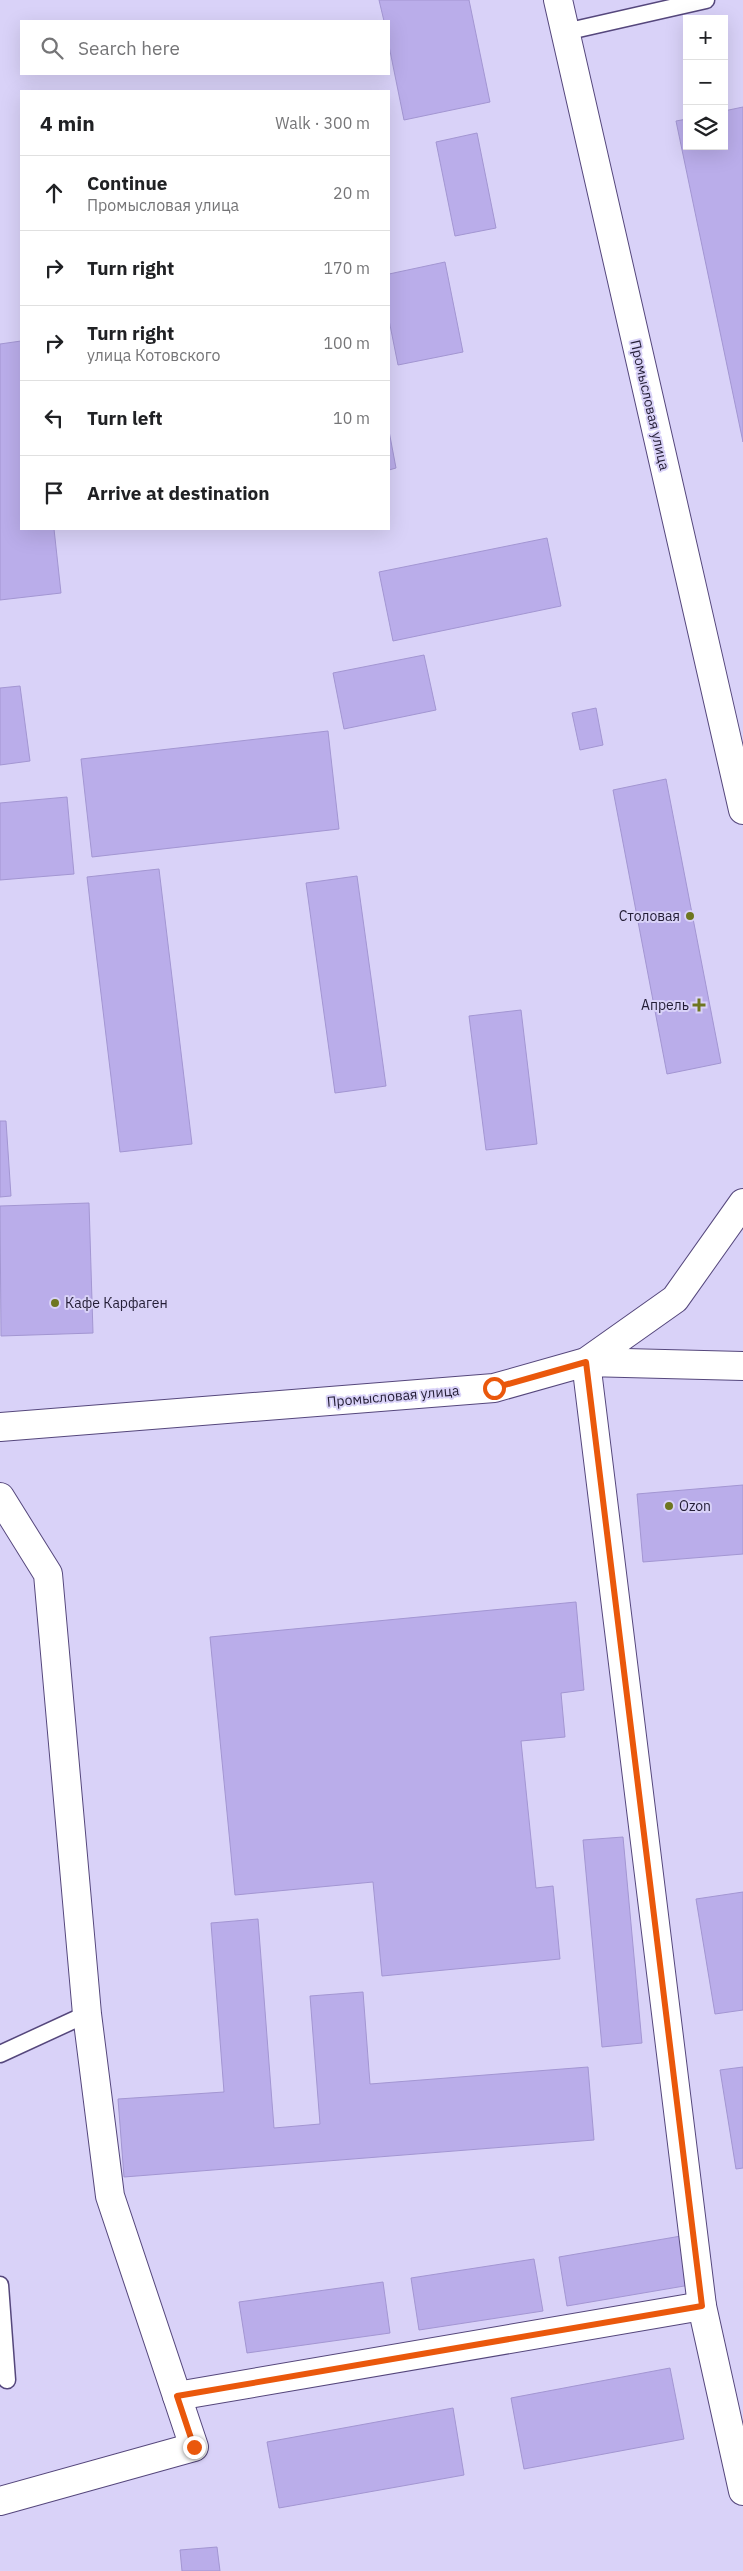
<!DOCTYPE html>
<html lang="en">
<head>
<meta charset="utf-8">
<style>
	body { margin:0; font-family:"IBM Plex Sans",sans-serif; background:#f2f2f2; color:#202124 }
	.controls { position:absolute; right:15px; top:15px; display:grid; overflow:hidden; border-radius:0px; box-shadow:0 5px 20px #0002 }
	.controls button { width:45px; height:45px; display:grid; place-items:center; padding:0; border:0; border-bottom:1px solid #e0e0e0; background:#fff; color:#202124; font:25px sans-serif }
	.stop { position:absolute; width:15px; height:15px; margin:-11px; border:4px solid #ea580c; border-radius:50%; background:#fff }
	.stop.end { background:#ea580c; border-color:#fff; box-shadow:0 1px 5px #0008 }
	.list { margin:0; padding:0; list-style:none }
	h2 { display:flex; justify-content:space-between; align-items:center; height:65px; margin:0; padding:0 20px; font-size:21px }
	h2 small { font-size:16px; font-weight:400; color:#757577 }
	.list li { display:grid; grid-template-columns:32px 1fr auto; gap:15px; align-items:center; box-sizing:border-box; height:75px; padding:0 20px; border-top:1px solid #e0e0e0 }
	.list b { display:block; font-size:19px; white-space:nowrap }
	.list p { margin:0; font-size:16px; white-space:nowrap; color:#757577 }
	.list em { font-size:16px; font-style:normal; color:#757577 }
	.icon { flex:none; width:28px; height:28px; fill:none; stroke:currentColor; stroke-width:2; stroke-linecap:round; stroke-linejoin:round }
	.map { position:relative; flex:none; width:743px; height:2571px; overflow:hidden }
	.search { position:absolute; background:#fff; box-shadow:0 5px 20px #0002; left:20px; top:20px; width:370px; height:55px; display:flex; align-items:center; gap:12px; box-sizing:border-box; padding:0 18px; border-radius:0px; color:#757577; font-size:19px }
	.panel { position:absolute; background:#fff; box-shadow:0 5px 20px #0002; left:20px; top:90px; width:370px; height:440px; border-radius:0px }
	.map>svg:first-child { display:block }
	.building { fill:#baadea; stroke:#a396d2 }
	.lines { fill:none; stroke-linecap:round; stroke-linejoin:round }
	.lane-casing { stroke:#55477c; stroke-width:19 }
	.street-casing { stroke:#55477c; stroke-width:30 }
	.secondary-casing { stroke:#55477c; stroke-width:30 }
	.lane { stroke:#fff; stroke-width:16 }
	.street { stroke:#fff; stroke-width:28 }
	.secondary { stroke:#fff; stroke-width:28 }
	.route { stroke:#ea580c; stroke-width:6 }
	.poi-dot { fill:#6e7620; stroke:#d9d2f8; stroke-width:2 }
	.labels { text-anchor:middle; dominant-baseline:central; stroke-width:4; stroke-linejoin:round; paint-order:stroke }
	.street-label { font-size:14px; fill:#231d35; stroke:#d9d2f8 }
	.poi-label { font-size:14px; fill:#231d35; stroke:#d9d2f8; text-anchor:end }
</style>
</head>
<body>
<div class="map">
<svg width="743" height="2571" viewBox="0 0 743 2571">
	<rect width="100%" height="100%" fill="#d9d2f8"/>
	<!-- building -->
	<g class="building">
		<polygon points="379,0 469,0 490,102 404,120 389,46 389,21 384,21"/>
		<polygon points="743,107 743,442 676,121 687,119 687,146 724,146 724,111"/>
		<polygon points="477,133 496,228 455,236 436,142"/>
		<polygon points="445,262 463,352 398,365 389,320 389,274"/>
		<polygon points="21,341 21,529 54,529 61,593 0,600 0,344"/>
		<polygon points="389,431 396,468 389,470"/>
		<polygon points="547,538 561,606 393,641 379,572"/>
		<polygon points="424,655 436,710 344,729 333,673"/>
		<polygon points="20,686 30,761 0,765 0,688"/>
		<polygon points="596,708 603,745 580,750 572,713"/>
		<polygon points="328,731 339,829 92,857 81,759"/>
		<polygon points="666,779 721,1063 667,1074 613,790"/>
		<polygon points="67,797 74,874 0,880 0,803"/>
		<polygon points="159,869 192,1144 120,1152 87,877"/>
		<polygon points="357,876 386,1086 335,1093 306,883"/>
		<polygon points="521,1010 537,1144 486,1150 469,1016"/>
		<polygon points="0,1121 6,1121 11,1196 0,1197"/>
		<polygon points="89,1203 93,1333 1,1336 0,1206"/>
		<polygon points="743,1485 743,1554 643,1562 637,1494"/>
		<polygon points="576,1602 584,1690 561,1693 565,1737 521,1741 536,1888 553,1886 560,1959 382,1976 373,1882 235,1895 210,1637"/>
		<polygon points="623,1837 642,2043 602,2047 583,1840"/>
		<polygon points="743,1892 743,2010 715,2014 696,1899"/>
		<polygon points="258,1919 274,2128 320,2124 310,1996 363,1992 370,2084 588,2067 594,2140 124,2177 118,2099 224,2092 211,1923"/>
		<polygon points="743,2067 743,2168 736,2169 720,2070"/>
		<polygon points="681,2236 690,2285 567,2306 559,2257"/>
		<polygon points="534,2259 543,2311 419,2330 411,2278"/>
		<polygon points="383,2282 390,2333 247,2353 239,2302"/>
		<polygon points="670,2368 684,2439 524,2469 511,2398"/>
		<polygon points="453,2408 464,2475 279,2508 267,2442"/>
		<polygon points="217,2547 220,2571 182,2571 180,2550"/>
	</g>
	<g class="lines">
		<defs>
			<g id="lane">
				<polyline points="565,32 706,0"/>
				<polyline points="0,2054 87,2014"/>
				<polyline points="0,2285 7,2380"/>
			</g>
			<g id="street">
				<polyline points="743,1366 586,1362 702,2306 743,2491"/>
				<polyline points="0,1497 48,1574 87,2014 110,2196 194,2447 0,2501"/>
				<polyline points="177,2396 702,2306"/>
			</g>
			<g id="secondary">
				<polyline points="558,0 743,810"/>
				<polyline points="0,1427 494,1388 586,1362 675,1299 743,1203"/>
			</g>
		</defs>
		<!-- lane casing -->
		<use href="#lane" class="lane-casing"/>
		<!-- street casing -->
		<use href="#street" class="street-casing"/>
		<!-- secondary casing -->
		<use href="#secondary" class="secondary-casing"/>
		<!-- lane -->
		<use href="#lane" class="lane"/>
		<!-- street -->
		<use href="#street" class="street"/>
		<!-- secondary -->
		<use href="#secondary" class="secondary"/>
	</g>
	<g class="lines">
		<!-- route -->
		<polyline class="route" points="194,2447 177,2396 702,2306 586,1362 494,1388"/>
	</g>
	<!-- markers -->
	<g class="poi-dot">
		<circle cx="690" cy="916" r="5"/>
		<path d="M696.5 997.5h5v5h5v5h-5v5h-5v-5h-5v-5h5z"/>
		<circle cx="55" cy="1303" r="5"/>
		<circle cx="669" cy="1506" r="5"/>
	</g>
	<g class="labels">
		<!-- street labels -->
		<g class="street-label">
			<text transform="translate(650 405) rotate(77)">Промысловая улица</text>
			<text transform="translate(393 1396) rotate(-5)">Промысловая улица</text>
		</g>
		<!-- poi labels -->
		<g class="poi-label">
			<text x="680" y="916">Столовая</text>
			<text x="689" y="1005">Апрель</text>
			<text x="65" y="1303" text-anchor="start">Кафе Карфаген</text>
			<text x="679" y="1506" text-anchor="start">Ozon</text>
		</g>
	</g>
</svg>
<div class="controls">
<button>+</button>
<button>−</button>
<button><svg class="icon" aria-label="layers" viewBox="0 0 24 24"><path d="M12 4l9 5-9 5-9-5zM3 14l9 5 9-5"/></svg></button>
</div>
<div class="stop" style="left:494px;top:1388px"></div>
<div class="stop end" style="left:194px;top:2447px"></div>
<div class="search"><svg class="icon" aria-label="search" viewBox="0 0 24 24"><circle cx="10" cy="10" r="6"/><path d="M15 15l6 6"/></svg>Search here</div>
<section class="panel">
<h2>4 min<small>Walk · 300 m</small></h2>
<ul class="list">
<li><svg class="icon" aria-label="ahead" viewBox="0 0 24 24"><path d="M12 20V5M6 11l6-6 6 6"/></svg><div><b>Continue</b><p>Промысловая улица</p></div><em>20 m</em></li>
<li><svg class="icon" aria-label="right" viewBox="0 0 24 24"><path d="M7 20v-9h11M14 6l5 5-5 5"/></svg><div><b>Turn right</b></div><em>170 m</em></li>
<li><svg class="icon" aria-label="right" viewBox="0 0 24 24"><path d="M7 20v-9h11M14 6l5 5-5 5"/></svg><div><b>Turn right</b><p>улица Котовского</p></div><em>100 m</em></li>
<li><svg class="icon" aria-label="left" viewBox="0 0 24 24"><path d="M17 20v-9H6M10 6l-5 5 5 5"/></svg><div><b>Turn left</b></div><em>10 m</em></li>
<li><svg class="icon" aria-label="arrive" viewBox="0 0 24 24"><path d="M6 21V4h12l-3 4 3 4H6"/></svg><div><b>Arrive at destination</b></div></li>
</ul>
</section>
</div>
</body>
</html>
